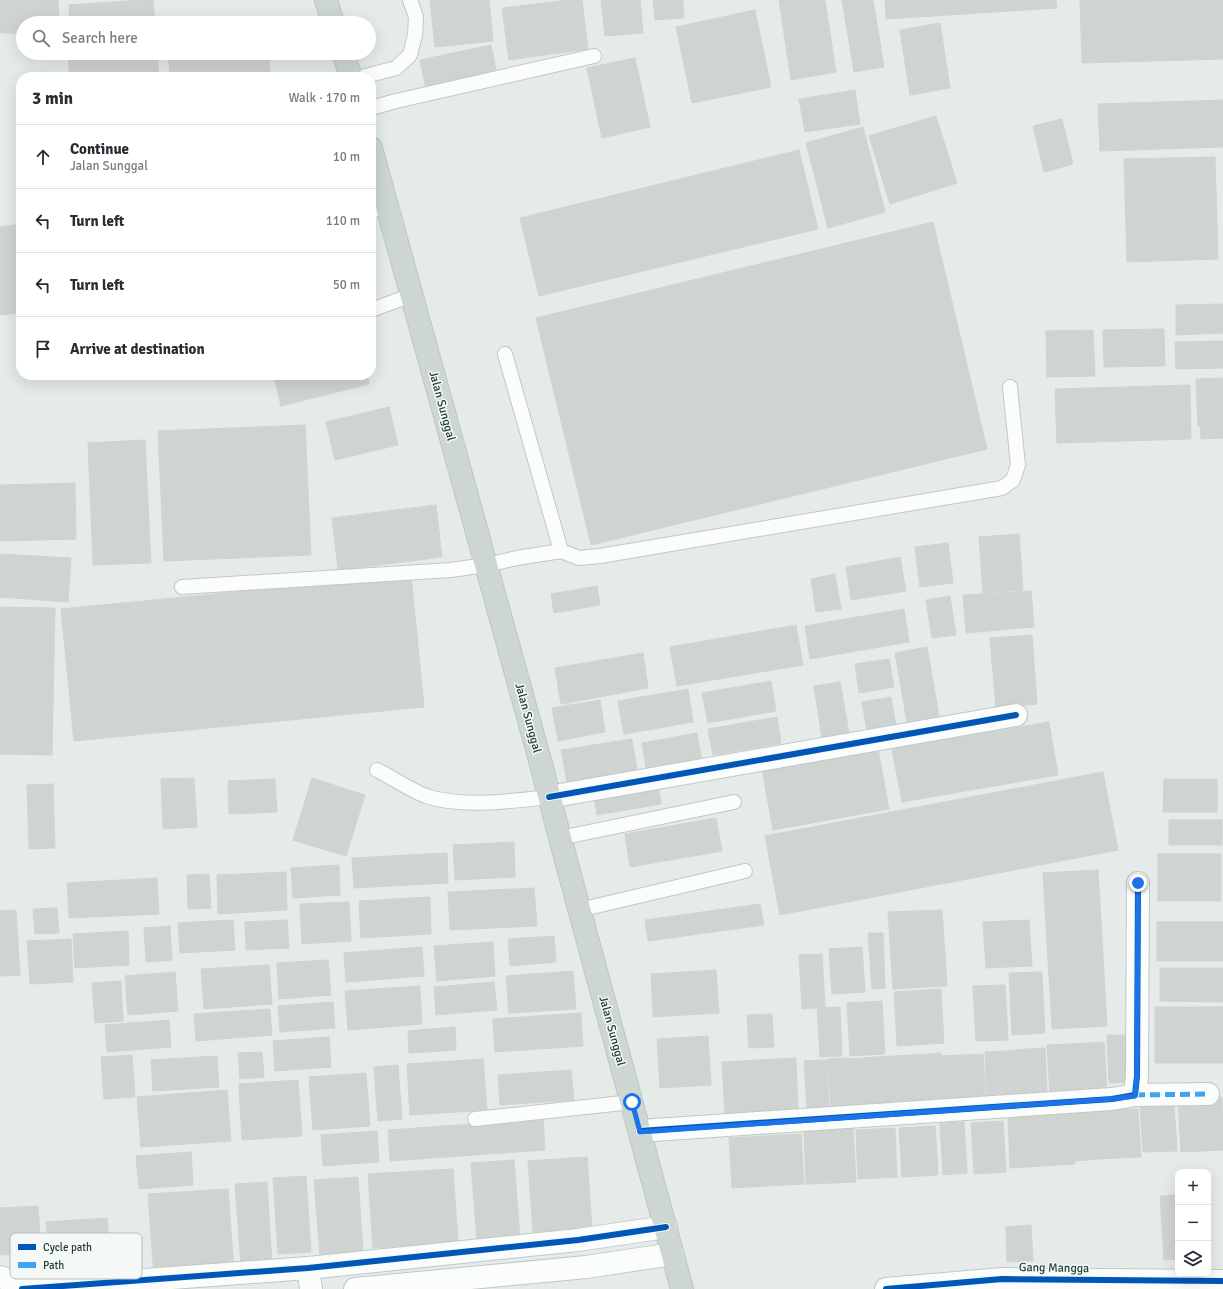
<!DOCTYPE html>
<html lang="en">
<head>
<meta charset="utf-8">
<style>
	body { margin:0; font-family:Signika,sans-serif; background:#f2f2f3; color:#2b2b33 }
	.controls { position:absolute; right:12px; bottom:12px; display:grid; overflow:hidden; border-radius:8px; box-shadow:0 4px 16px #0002 }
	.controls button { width:36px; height:36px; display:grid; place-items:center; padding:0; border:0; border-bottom:1px solid #e1e1e2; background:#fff; color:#2b2b33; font:20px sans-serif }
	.stop { position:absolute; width:12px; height:12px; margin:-9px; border:3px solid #1a73e8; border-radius:50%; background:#fff }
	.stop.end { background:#1a73e8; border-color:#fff; box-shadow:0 1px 4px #0008 }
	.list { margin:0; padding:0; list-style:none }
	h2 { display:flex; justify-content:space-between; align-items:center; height:52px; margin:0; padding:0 16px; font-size:17px }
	h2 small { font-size:13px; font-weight:400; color:#7c7c81 }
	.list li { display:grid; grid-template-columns:26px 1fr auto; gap:12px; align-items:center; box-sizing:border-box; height:64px; padding:0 16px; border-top:1px solid #e1e1e2 }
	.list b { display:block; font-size:15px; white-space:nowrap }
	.list p { margin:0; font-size:13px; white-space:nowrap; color:#7c7c81 }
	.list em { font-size:13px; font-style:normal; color:#7c7c81 }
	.icon { flex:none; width:22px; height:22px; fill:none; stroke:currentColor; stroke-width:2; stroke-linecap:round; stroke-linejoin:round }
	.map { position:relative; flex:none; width:1223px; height:1289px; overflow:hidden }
	.search { position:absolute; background:#fff; box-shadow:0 4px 16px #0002; left:16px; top:16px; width:360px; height:44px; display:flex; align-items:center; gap:10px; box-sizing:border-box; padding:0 14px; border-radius:22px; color:#7c7c81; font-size:15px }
	.panel { position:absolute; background:#fff; box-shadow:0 4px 16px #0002; left:16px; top:72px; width:360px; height:308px; border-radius:16px }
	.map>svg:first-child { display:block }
	.building { fill:#cfd4d2; stroke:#ced4d1 }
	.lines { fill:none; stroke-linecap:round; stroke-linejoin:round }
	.service-casing { stroke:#c2c8c5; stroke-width:16 }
	.minor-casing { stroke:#c2c8c5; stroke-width:24 }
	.primary-casing { stroke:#bdc6c4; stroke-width:24 }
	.service { stroke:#fbfcfc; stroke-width:14 }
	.minor { stroke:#fbfcfc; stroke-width:22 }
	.primary { stroke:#ced6d4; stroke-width:22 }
	.quiet { stroke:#3ea4ec; stroke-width:5; stroke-dasharray:10 5; stroke-linecap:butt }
	.cycleway-casing { stroke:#f4f9f7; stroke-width:8 }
	.cycleway { stroke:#0057b8; stroke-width:6 }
	.route { stroke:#1a73e8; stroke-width:5 }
	.labels { text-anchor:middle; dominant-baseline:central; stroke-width:3; stroke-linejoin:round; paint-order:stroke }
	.street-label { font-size:12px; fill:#233e38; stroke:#f4f9f7 }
	.key { fill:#f4f9f7; stroke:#b5c1be; stroke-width:1 }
	.key-label { font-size:11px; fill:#233e38 }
</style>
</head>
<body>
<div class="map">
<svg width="1223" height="1289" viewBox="0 0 1223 1289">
	<rect width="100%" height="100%" fill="#e5ebe8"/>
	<!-- building -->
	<g class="building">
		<polygon points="0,0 58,0 59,23 23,23 23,33 0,33"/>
		<polygon points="140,0 153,0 155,23 70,23 69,5"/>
		<polygon points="430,0 489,0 493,41 435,47"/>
		<polygon points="569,0 582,0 588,49 509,60 502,8"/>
		<polygon points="601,0 640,0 643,33 605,36"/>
		<polygon points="653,0 683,0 684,18 655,20"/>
		<polygon points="779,0 825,0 836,72 791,80"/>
		<polygon points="842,0 873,0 884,67 854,72"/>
		<polygon points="885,0 1056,0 1057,8 886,19"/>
		<polygon points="1080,0 1223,0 1223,59 1082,63"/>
		<polygon points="755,10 771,87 692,103 676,27"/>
		<polygon points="940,23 950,88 910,95 900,30"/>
		<polygon points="491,45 497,74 426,89 420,60"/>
		<polygon points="108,53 157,53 159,77 70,77 68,56"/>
		<polygon points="168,53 269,53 270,77 170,77"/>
		<polygon points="635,58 650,127 602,138 587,68"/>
		<polygon points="855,90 860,124 805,132 799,99"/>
		<polygon points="1223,100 1223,147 1100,151 1098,104"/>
		<polygon points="936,116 957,183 890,204 869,136"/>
		<polygon points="1062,119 1073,164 1044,172 1033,126"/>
		<polygon points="863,127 885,212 828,228 806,143"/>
		<polygon points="799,150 818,229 539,296 520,218"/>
		<polygon points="1215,157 1218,259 1127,262 1124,159"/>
		<polygon points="933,222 987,449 591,545 536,318"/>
		<polygon points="21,224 21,313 0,315 0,227"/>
		<polygon points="1223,304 1223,333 1176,335 1176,305"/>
		<polygon points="1164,329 1165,366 1104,367 1103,330"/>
		<polygon points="1093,330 1095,376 1047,377 1046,331"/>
		<polygon points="1223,341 1223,368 1176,369 1175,342"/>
		<polygon points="274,375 367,375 369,384 281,406"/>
		<polygon points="1223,378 1223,438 1201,439 1200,426 1198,426 1196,379"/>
		<polygon points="1190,385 1191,439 1057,443 1055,389"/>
		<polygon points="389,407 398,445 335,460 326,422"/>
		<polygon points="305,425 311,555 164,561 158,431"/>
		<polygon points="145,440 151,563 93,565 88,443"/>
		<polygon points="75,483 76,539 0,541 0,485"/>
		<polygon points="436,505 442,557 338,570 332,518"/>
		<polygon points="1019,534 1023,590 983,593 979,537"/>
		<polygon points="948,543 953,583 920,587 915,547"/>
		<polygon points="0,554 71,558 68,602 0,597"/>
		<polygon points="900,557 906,591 851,600 846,567"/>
		<polygon points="835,574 841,609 816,612 811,579"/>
		<polygon points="411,575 424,707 74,741 61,609"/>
		<polygon points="597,586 600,605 554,613 551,594"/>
		<polygon points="1031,591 1034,627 966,633 963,595"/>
		<polygon points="950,596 956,635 932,638 926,600"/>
		<polygon points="0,607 55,608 52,755 0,754"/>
		<polygon points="904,609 909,642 810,659 805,626"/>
		<polygon points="796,625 803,665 677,686 670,647"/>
		<polygon points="1032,635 1037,704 996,708 990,638"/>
		<polygon points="927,647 939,716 907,722 895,653"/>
		<polygon points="643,653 648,688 561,704 555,668"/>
		<polygon points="889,659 894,687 859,693 855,664"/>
		<polygon points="771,681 776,711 708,723 702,693"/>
		<polygon points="840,682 849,733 822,738 814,686"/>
		<polygon points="688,689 693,722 624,734 618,701"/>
		<polygon points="891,697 896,726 867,731 862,702"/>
		<polygon points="600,700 605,732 558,741 552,708"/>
		<polygon points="777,717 781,743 713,755 708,729"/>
		<polygon points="1049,722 1058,775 902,802 892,749"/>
		<polygon points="697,733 702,763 647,773 642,743"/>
		<polygon points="632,739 638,775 568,787 561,750"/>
		<polygon points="878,749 889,809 773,830 762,769"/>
		<polygon points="1103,772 1118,850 780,915 765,836"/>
		<polygon points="194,778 197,827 163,829 161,779"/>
		<polygon points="312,778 365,795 346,856 293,840"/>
		<polygon points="275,779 277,812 229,814 228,781"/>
		<polygon points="1164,779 1217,779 1217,812 1163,812"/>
		<polygon points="53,784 55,848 29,849 27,785"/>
		<polygon points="658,785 661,804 597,815 594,796"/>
		<polygon points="716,818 722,851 630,867 625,834"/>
		<rect x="1169" y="820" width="53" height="25"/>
		<polygon points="514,842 515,877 455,880 453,845"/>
		<polygon points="447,853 448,883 354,888 352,858"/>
		<rect x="1158" y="854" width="63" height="47"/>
		<polygon points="339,865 340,895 293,898 291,868"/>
		<polygon points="1098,870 1107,1026 1052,1029 1043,873"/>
		<polygon points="286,872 287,910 218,914 217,875"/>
		<polygon points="209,874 211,908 188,909 187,875"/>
		<polygon points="157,878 159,914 69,918 67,883"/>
		<polygon points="534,888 537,926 450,930 448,892"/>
		<polygon points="430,897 431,934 361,938 359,901"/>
		<polygon points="349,902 351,941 302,944 300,904"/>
		<polygon points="760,904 764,925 648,941 645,920"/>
		<polygon points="57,908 59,933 35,934 33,909"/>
		<polygon points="16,910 20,975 0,976 0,911"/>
		<polygon points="942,910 947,986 893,989 888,912"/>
		<polygon points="233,920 235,950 180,953 178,923"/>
		<polygon points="287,920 289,948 246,950 245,922"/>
		<polygon points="1029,920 1032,966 986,968 983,922"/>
		<rect x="1157" y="922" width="66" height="39"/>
		<polygon points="170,926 172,960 146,962 144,928"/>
		<polygon points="128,931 129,965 75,968 73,934"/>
		<polygon points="868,933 883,933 885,988 872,989"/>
		<polygon points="554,936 556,962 510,966 508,939"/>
		<polygon points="71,939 73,982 30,984 27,941"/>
		<polygon points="493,942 495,976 437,981 434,946"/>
		<polygon points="422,947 424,976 346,982 344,953"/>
		<polygon points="862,947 865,992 832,994 829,949"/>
		<polygon points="822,954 825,1007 802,1009 799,955"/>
		<polygon points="328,960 331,995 279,999 277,963"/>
		<polygon points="269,965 272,1004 204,1009 201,969"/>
		<polygon points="1160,968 1223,968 1223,1002 1160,1001"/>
		<polygon points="716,970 719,1013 653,1017 651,974"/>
		<polygon points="573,971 576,1009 509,1013 506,976"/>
		<polygon points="175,972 178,1011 128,1015 125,976"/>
		<polygon points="1042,972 1045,1033 1012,1035 1009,973"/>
		<polygon points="121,981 123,1021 95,1023 92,983"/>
		<polygon points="494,982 497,1010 436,1015 434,987"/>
		<polygon points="1005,985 1008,1040 976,1041 973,986"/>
		<polygon points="420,986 422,1024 348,1030 345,991"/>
		<polygon points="941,989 944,1043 897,1046 894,992"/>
		<polygon points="882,1001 885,1054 850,1056 847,1003"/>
		<polygon points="333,1002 335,1028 280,1032 278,1006"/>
		<polygon points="840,1007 842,1056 820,1057 817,1008"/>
		<rect x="1155" y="1007" width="68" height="56"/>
		<polygon points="270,1009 272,1035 196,1041 194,1014"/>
		<polygon points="581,1013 583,1046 495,1052 493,1019"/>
		<polygon points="772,1014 774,1047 749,1048 747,1015"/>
		<polygon points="169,1020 171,1047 107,1052 105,1025"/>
		<polygon points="455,1027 456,1050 409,1053 408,1031"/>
		<polygon points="1107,1035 1129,1035 1130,1082 1109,1083"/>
		<polygon points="708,1036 711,1085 660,1088 657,1039"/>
		<polygon points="329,1037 331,1067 275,1071 273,1041"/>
		<polygon points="1104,1042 1107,1092 1093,1093 1090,1043"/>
		<polygon points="1090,1043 1093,1093 1074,1094 1071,1044"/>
		<polygon points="1071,1044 1074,1094 1050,1095 1047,1045"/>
		<polygon points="1045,1048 1047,1092 1029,1093 1027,1049"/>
		<polygon points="1027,1049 1029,1093 1006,1094 1004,1051"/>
		<polygon points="1004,1051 1006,1094 987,1095 985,1052"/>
		<polygon points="262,1052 264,1077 240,1079 238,1053"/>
		<polygon points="941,1053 944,1105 918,1106 915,1055"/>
		<polygon points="983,1054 986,1100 966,1101 964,1055"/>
		<polygon points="132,1055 135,1097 104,1099 101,1057"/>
		<polygon points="915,1055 918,1106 896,1108 894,1056"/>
		<polygon points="964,1055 966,1101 944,1102 941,1056"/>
		<polygon points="217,1056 219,1087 153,1091 151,1060"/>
		<polygon points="894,1056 896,1108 877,1109 875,1057"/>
		<polygon points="875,1057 877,1109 853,1110 850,1059"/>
		<polygon points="796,1058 798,1109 725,1113 722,1062"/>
		<polygon points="849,1058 852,1109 831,1110 828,1059"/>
		<polygon points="483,1059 487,1110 410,1115 407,1064"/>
		<polygon points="827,1060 829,1107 807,1108 804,1061"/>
		<polygon points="398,1065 402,1119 378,1121 374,1067"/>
		<polygon points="571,1070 574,1100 500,1105 498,1075"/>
		<polygon points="366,1073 370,1126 313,1130 309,1077"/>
		<polygon points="298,1080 302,1136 242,1140 239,1084"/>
		<polygon points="227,1090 231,1141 141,1147 137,1097"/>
		<polygon points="1222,1097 1223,1150 1181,1152 1178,1099"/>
		<polygon points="1174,1105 1177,1151 1143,1152 1140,1107"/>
		<polygon points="1138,1109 1141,1157 1119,1158 1117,1110"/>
		<polygon points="1117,1110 1119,1158 1099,1159 1097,1111"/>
		<polygon points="1097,1111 1099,1159 1075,1161 1073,1113"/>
		<polygon points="1072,1112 1075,1164 1010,1168 1008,1116"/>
		<polygon points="543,1119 545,1150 390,1161 388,1130"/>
		<polygon points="1003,1121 1006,1172 974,1174 971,1123"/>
		<polygon points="964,1122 967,1173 943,1175 940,1123"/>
		<polygon points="935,1126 938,1175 902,1177 899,1128"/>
		<polygon points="895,1128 897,1177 858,1179 856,1130"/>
		<polygon points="853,1129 856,1182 833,1183 831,1130"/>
		<polygon points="831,1130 833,1183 806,1184 804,1132"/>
		<polygon points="377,1131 379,1162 323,1166 321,1135"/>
		<polygon points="801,1134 804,1184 732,1188 729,1138"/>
		<polygon points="191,1152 193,1185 139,1189 136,1156"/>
		<polygon points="587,1157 592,1228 533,1232 528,1161"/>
		<polygon points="514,1160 520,1238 477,1241 471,1163"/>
		<polygon points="453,1169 458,1242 373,1248 368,1174"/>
		<polygon points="306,1176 311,1252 278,1254 273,1178"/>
		<polygon points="358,1177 363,1253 320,1256 314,1180"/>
		<polygon points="267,1182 272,1264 241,1266 235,1184"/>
		<polygon points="228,1189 234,1271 154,1277 148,1194"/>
		<polygon points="1178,1195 1178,1259 1164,1260 1160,1196"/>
		<polygon points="38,1206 41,1252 0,1255 0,1208"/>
		<polygon points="107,1218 110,1257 49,1261 46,1222"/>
		<polygon points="1031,1225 1033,1261 1007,1262 1006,1227"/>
	</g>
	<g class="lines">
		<defs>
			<g id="service">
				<polyline points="362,77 396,68 410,55 415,35 416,17 410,0"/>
				<polyline points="371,108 396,101 594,56"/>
				<polyline points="371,211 388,207"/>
				<polyline points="371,310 412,295"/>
				<polyline points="505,354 561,551"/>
				<polyline points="182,587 451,570 486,565 517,558 561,551 579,558 600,556 1002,488 1013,480 1018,465 1010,387"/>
				<path d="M 377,770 C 393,778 410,790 426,796 C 462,808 511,801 549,797"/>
				<polyline points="560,838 734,802"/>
				<polyline points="579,910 745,871"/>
				<polyline points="475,1119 632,1102"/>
			</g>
			<g id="minor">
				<polyline points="549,797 1016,715"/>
				<polyline points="1135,1095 1208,1094"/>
				<polyline points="640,1131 1112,1099 1135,1095 1137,1076 1138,883"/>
				<polyline points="308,1268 311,1289"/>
				<polyline points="0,1277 9,1280 21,1289"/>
				<polyline points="22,1289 308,1268 578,1240 666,1227"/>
				<polyline points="355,1289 586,1267 673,1254"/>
				<polyline points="886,1289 1002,1279 1223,1281"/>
			</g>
			<g id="primary">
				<polyline points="326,0 333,23"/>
				<polyline points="343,53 351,77"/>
				<polyline points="371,148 541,764 560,838 682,1289"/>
			</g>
		</defs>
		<!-- service casing -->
		<use href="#service" class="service-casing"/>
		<!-- minor casing -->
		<use href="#minor" class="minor-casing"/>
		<!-- primary casing -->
		<use href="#primary" class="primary-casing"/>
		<!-- service -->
		<use href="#service" class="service"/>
		<!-- minor -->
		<use href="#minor" class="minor"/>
		<!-- primary -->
		<use href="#primary" class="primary"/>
		<!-- quiet -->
		<polyline class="quiet" points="1135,1095 1208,1094"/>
		<defs>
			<g id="cycleway">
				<polyline points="549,797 1016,715"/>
				<polyline points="640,1131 1112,1099 1135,1095 1137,1076 1138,883"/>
				<polyline points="22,1289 308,1268 578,1240 666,1227"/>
				<polyline points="886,1289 1002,1279 1223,1281"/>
			</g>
		</defs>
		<!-- cycleway casing -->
		<use href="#cycleway" class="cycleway-casing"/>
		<!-- cycleway -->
		<use href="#cycleway" class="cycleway"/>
	</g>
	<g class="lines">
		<!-- route -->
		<polyline class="route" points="632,1102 640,1132 1112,1099 1135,1096 1137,1076 1138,883"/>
	</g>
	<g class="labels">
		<!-- street labels -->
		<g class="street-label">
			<text transform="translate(442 406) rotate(75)">Jalan Sunggal</text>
			<text transform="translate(528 718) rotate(75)">Jalan Sunggal</text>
			<text transform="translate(612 1031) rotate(75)">Jalan Sunggal</text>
			<text transform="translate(1054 1268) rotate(1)">Gang Mangga</text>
		</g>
	</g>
	<!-- legend -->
	<rect x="10" y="1233" width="132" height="46" rx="6" class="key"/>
	<rect x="18" y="1244" width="18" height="6" fill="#0057b8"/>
	<rect x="18" y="1262" width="18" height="6" fill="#3ea4ec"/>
	<g class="key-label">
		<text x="43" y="1251">Cycle path</text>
		<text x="43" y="1269">Path</text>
	</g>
</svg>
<div class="controls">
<button>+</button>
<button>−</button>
<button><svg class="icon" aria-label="layers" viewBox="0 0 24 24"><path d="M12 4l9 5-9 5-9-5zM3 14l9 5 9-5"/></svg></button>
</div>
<div class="stop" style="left:632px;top:1102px"></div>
<div class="stop end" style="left:1138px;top:883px"></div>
<div class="search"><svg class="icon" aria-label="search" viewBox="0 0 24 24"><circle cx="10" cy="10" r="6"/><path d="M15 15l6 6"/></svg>Search here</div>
<section class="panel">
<h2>3 min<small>Walk · 170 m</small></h2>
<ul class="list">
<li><svg class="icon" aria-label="ahead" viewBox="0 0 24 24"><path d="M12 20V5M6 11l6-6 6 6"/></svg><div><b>Continue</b><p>Jalan Sunggal</p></div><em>10 m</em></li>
<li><svg class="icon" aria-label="left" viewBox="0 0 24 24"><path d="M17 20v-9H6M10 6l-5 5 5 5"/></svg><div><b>Turn left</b></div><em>110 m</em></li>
<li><svg class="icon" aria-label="left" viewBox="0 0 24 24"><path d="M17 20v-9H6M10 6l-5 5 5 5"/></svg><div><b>Turn left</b></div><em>50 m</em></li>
<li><svg class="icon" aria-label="arrive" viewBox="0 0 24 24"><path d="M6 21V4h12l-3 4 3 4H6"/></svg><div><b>Arrive at destination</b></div></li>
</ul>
</section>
</div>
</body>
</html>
